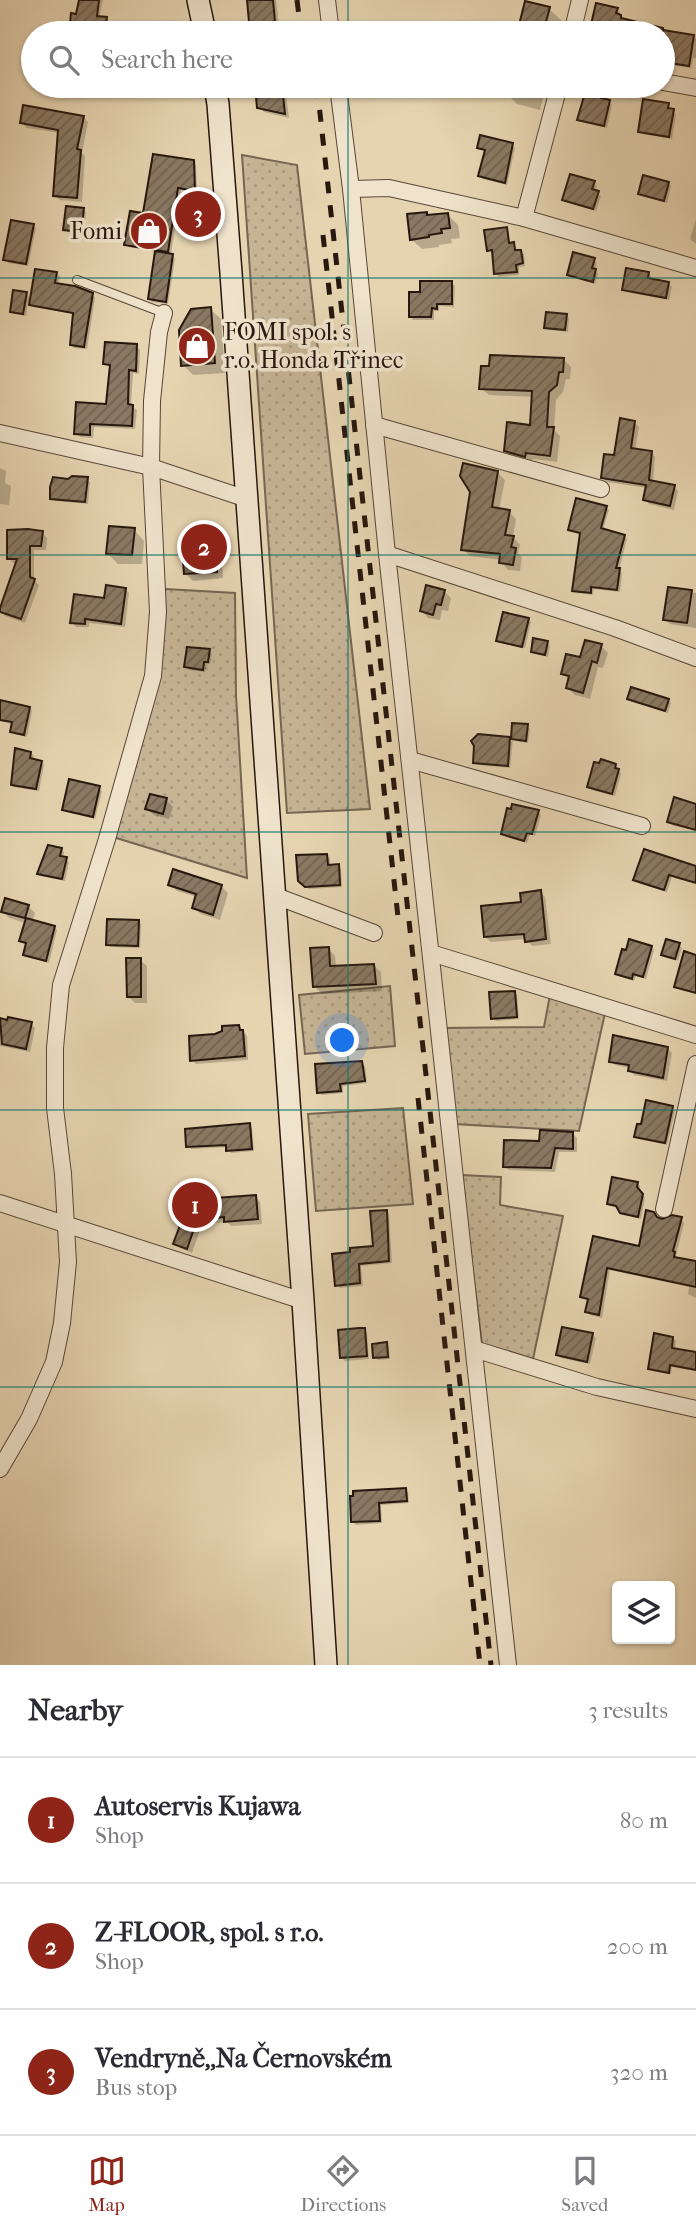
<!DOCTYPE html>
<html lang="en">
<head>
<meta charset="utf-8">
<style>
	body { margin:0; font-family:"IM FELL French Canon",serif; background:#f7f7f7; color:#2b2b33 }
	.controls { position:absolute; right:21px; bottom:21px; display:grid; overflow:hidden; border-radius:7px; box-shadow:0 2px 5px #0004 }
	.controls button { width:63px; height:63px; display:grid; place-items:center; padding:0; border:0; border-bottom:2px solid #e1e1e2; background:#fff; color:#2b2b33; font:35px sans-serif }
	.you { position:absolute; left:343px; top:1041px; width:24px; height:24px; margin:-18px; border:5px solid #fff; border-radius:50%; background:#1a73e8; box-shadow:0 0 0 10px #1a73e833 }
	.badge { display:grid; place-items:center; width:46px; height:46px; border-radius:50%; background:#8f2418; color:#fff; font-size:23px; font-weight:700 }
	.pin { position:absolute; translate:-50% -50%; border:4px solid #fff; box-shadow:0 2px 7px #0006 }
	.list { margin:0; padding:0; list-style:none }
	h2 { display:flex; justify-content:space-between; align-items:center; height:91px; margin:0; padding:0 28px; font-size:30px }
	h2 small { font-size:23px; font-weight:400; color:#7c7c81 }
	.list li { display:grid; grid-template-columns:46px 1fr auto; gap:21px; align-items:center; box-sizing:border-box; height:126px; padding:0 28px; border-top:2px solid #e1e1e2 }
	.list b { display:block; font-size:26px; white-space:nowrap }
	.list p { margin:0; font-size:23px; white-space:nowrap; color:#7c7c81 }
	.list em { font-size:23px; font-style:normal; color:#7c7c81 }
	.icon { flex:none; width:38px; height:38px; fill:none; stroke:currentColor; stroke-width:2; stroke-linecap:round; stroke-linejoin:round }
	.map { position:relative; flex:none; width:696px; height:1665px; overflow:hidden }
	.search { position:absolute; background:#fff; box-shadow:0 2px 5px #0004; left:21px; right:21px; top:21px; height:77px; display:flex; align-items:center; gap:18px; box-sizing:border-box; padding:0 24px; border-radius:38px; color:#7c7c81; font-size:26px }
	.sheet { height:469px; background:#fff }
	nav { display:flex; justify-content:space-around; align-items:center; box-sizing:border-box; height:98px; border-top:2px solid #e1e1e2; background:#fff; font-size:19px; color:#7c7c81 }
	nav a { display:grid; justify-items:center; gap:4px }
	nav .on { color:#8f2418 }
	.map>svg:first-child { display:block }
	.grass { fill:url(#grass-dots); stroke:#766652; stroke-width:2 }
	.shadow { fill:#0003 }
	.building { fill:url(#building-hatch); stroke:#27170e; stroke-width:2 }
	.lines { fill:none; stroke-linecap:round; stroke-linejoin:round }
	.lane-casing { stroke:#574637; stroke-width:10 }
	.street-casing { stroke:#574637; stroke-width:18 }
	.secondary-casing { stroke:#27170e; stroke-width:24 }
	.lane { stroke:#efe3cc; stroke-width:8 }
	.street { stroke:#efe3cc; stroke-width:16 }
	.secondary { stroke:#efe3cc; stroke-width:21 }
	.rail { stroke:#27170e; stroke-width:5; stroke-dasharray:12 12; stroke-linecap:butt }
	.grid { fill:none; stroke:#0f766e; stroke-width:2; stroke-opacity:0.55 }
	.labels { text-anchor:middle; dominant-baseline:central; stroke-width:7; stroke-linejoin:round; paint-order:stroke }
	.poi-label { font-size:24px; fill:#27170e; stroke:#efe3cc; text-anchor:end }
</style>
</head>
<body>
<div class="map">
<svg width="696" height="1665" viewBox="0 0 696 1665">
	<defs>
		<pattern id="grass-dots" width="8" height="8" patternUnits="userSpaceOnUse" patternTransform="scale(1.75)"><rect width="8" height="8" fill="#c6b495"/><path d="M2 2h.1M6 6h.1" fill="none" stroke="#aa9a7f" stroke-width="1.8" stroke-linecap="round"/></pattern>
		<pattern id="building-hatch" width="6" height="6" patternUnits="userSpaceOnUse" patternTransform="scale(1.75)"><rect width="6" height="6" fill="#8a7963"/><path d="M-1 1l2-2M0 6l6-6M5 7l2-2" fill="none" stroke="#716250"/></pattern>
	</defs>
	<rect width="100%" height="100%" fill="#e6d4b1"/>
	<filter id="stains"><feTurbulence type="fractalNoise" baseFrequency=".00286" numOctaves="4"/><feColorMatrix values="0 0 0 0 .2 0 0 0 0 .09 0 0 0 0 .02 0 0 0 .5 -.17"/></filter>
	<radialGradient id="worn" r=".72"><stop offset=".6" stop-color="#630" stop-opacity="0"/><stop offset="1" stop-color="#630" stop-opacity=".3"/></radialGradient>
	<!-- grass -->
	<g class="grass">
		<polygon points="242,155 297,165 370,809 287,813"/>
		<polygon points="165,589 235,593 236,695 247,878 113,837"/>
		<polygon points="390,986 395,1046 305,1054 299,995"/>
		<polygon points="550,995 605,1013 579,1131 454,1124 445,1028 544,1027"/>
		<polygon points="403,1108 413,1204 316,1211 308,1114"/>
		<polygon points="461,1175 501,1177 500,1205 563,1216 533,1359 482,1344"/>
	</g>
	<!-- shadow -->
	<g class="shadow">
		<polygon points="81,0 103,0 99,18 106,19 109,22 108,33 71,33 73,15 78,16"/>
		<polygon points="248,0 276,0 280,33 252,33"/>
		<polygon points="526,3 549,9 563,22 560,33 518,33"/>
		<polygon points="617,10 620,12 619,16 623,19 643,28 693,37 696,39 696,58 693,58 691,68 663,64 663,33 614,33 596,28"/>
		<polygon points="257,86 285,86 289,118 264,112 259,107"/>
		<polygon points="505,86 546,86 540,110 517,104 504,91"/>
		<polygon points="602,90 605,93 603,100 612,104 607,128 582,122 579,120"/>
		<polygon points="668,105 670,111 676,114 672,139 643,134 640,131"/>
		<polygon points="83,117 88,122 82,153 85,156 82,202 60,200 55,196 60,133 27,128 22,123"/>
		<polygon points="512,145 515,148 507,185 483,179 480,176 487,151 479,147"/>
		<polygon points="193,162 196,165 197,193 181,190 171,254 175,259 168,304 152,302 149,299 157,252 129,247 126,244 145,215"/>
		<polygon points="594,183 597,186 595,192 601,196 596,211 567,202 564,200"/>
		<polygon points="668,183 671,186 667,203 643,196 640,193"/>
		<polygon points="84,210 86,213 84,234 68,232 65,229"/>
		<polygon points="426,214 429,217 448,215 458,225 460,238 451,239 452,243 439,245 439,247 422,249 411,239"/>
		<polygon points="696,219 696,244 690,239"/>
		<polygon points="33,226 36,228 28,266 8,263 5,260"/>
		<polygon points="506,229 509,232 510,244 516,247 517,252 521,251 524,254 525,266 519,267 519,275 499,277 496,274 494,253 488,250"/>
		<polygon points="594,260 597,263 595,270 598,274 595,284 572,277 569,275"/>
		<polygon points="57,274 60,277 58,285 92,295 95,298 87,349 74,348 71,345 75,314 33,307 28,302 26,316 15,314 12,311 26,294 31,299"/>
		<polygon points="648,274 651,276 650,280 669,284 672,287 669,300 627,292 624,289"/>
		<polygon points="452,283 455,286 454,307 439,306 439,311 434,311 434,320 413,320 411,317 422,294"/>
		<polygon points="210,309 221,319 225,373 193,375 183,365"/>
		<polygon points="566,316 569,318 568,332 549,330 546,327"/>
		<polygon points="136,346 140,350 139,374 133,373 131,406 137,410 135,429 94,427 93,438 80,437 76,433 107,406 112,368 105,364"/>
		<polygon points="563,359 571,367 570,379 566,379 563,392 556,400 554,430 560,436 557,462 533,459 532,463 513,458 505,450 531,427 534,397 489,395 481,388 491,368"/>
		<polygon points="634,422 639,427 635,451 651,452 655,457 653,482 674,487 678,491 674,510 649,504 645,500 647,488 607,482 603,478"/>
		<polygon points="0,468 6,471 5,483 11,486 9,505 0,504"/>
		<polygon points="498,473 505,480 499,510 509,512 516,519 513,537 520,545 518,553 522,557 520,571 508,570 501,562 501,560 470,556 463,549"/>
		<polygon points="54,479 87,479 90,482 88,504 55,501 52,498"/>
		<polygon points="606,508 609,510 603,530 624,536 627,539 619,570 622,573 620,592 594,589 593,595 577,593 574,590 581,535 570,529"/>
		<polygon points="134,530 144,541 142,564 118,564 108,554"/>
		<polygon points="42,533 47,538 46,550 34,550 34,580 39,585 25,623 5,616 1,611 18,563 13,563 9,558"/>
		<polygon points="214,538 221,545 223,578 193,581 186,574 196,548"/>
		<polygon points="125,589 129,593 125,627 89,623 89,627 76,627 72,622"/>
		<polygon points="669,589 696,593 696,628 670,624 665,619"/>
		<polygon points="444,591 451,598 448,611 442,610 440,620 428,618 422,611"/>
		<polygon points="528,619 531,622 525,648 501,643 498,640"/>
		<polygon points="547,643 550,646 548,657 535,654 532,651"/>
		<polygon points="601,646 608,653 603,668 598,667 590,699 575,695 568,688 570,680 563,673"/>
		<polygon points="209,651 212,654 210,664 207,664 205,672 189,670 186,667"/>
		<polygon points="629,698 668,700 671,703 668,713 632,701"/>
		<polygon points="0,702 30,708 32,711 27,737 15,734 12,731 13,724 0,721"/>
		<polygon points="514,725 527,726 530,729 528,743 515,741 513,739 510,768 478,765 475,762 510,739 512,742"/>
		<polygon points="17,750 31,753 34,756 33,761 41,762 44,765 39,791 13,787 10,784"/>
		<polygon points="616,765 621,774 615,796 592,790 589,787"/>
		<polygon points="99,788 102,791 95,819 67,812 64,809"/>
		<polygon points="166,800 173,807 169,819 154,815 147,809"/>
		<polygon points="696,806 696,831 672,825 669,822"/>
		<polygon points="538,812 541,815 535,836 530,834 527,843 506,837 503,834"/>
		<polygon points="61,849 64,852 63,858 69,862 65,881 42,876 39,873"/>
		<polygon points="327,855 330,858 330,866 338,866 341,869 342,887 309,889 300,880"/>
		<polygon points="687,867 682,880 672,877 667,892 638,883 635,880"/>
		<polygon points="170,884 221,886 228,893 220,920 201,914 194,907 197,897 177,891"/>
		<polygon points="540,892 545,897 551,944 532,946 527,939 491,942 485,937 523,903"/>
		<polygon points="28,906 35,913 32,922 54,927 57,930 49,963 28,957 25,954 27,944 21,941 26,923 9,918 3,911"/>
		<polygon points="138,921 141,924 140,948 111,947 108,944"/>
		<polygon points="679,945 682,948 678,961 663,954"/>
		<polygon points="651,947 654,950 646,979 636,976 634,981 617,973 627,952"/>
		<polygon points="328,949 335,956 336,968 373,965 381,972 382,991 322,994 315,987"/>
		<polygon points="140,960 147,966 147,1003 135,1003 128,996"/>
		<polygon points="514,992 517,995 519,1019 496,1021 493,1018"/>
		<polygon points="0,1019 31,1024 35,1028 30,1052 0,1046"/>
		<polygon points="239,1027 247,1036 248,1060 196,1064 192,1060 216,1036"/>
		<polygon points="667,1048 672,1053 667,1081 634,1075 630,1071 630,1068 615,1065 611,1061"/>
		<polygon points="362,1063 365,1066 367,1083 343,1086 343,1093 322,1095 319,1092"/>
		<polygon points="672,1108 675,1111 667,1145 639,1139 636,1137"/>
		<polygon points="249,1125 252,1128 254,1151 231,1153 228,1147 191,1149 188,1146"/>
		<polygon points="573,1134 577,1138 577,1152 559,1152 555,1172 509,1170 505,1166 541,1143"/>
		<polygon points="637,1183 640,1186 639,1192 645,1198 641,1219 625,1215 619,1208 608,1203"/>
		<polygon points="213,1192 218,1200 256,1197 260,1202 262,1224 231,1226 227,1222 202,1224 192,1253 180,1248 175,1244 186,1214 183,1211"/>
		<polygon points="387,1212 389,1215 392,1263 361,1266 363,1286 340,1288 337,1285 375,1248"/>
		<polygon points="681,1219 684,1223 676,1256 677,1259 696,1263 696,1298 688,1294 689,1287 610,1270 602,1318 590,1315 587,1312 589,1301 582,1297 595,1238 640,1248 659,1220"/>
		<polygon points="364,1330 367,1333 369,1359 345,1361 342,1358"/>
		<polygon points="593,1335 596,1338 590,1364 561,1358 558,1355"/>
		<polygon points="673,1338 676,1341 675,1351 696,1354 696,1371 672,1367 671,1374 653,1371 650,1368"/>
		<polygon points="387,1344 389,1347 390,1359 378,1360 375,1357"/>
		<polygon points="405,1490 408,1492 409,1503 381,1505 382,1523 356,1525 353,1522 351,1498"/>
	</g>
	<!-- building -->
	<g class="building">
		<polygon points="79,0 99,0 97,16 107,17 105,33 69,33 71,13 76,14"/>
		<polygon points="247,0 273,0 276,33 250,33"/>
		<polygon points="525,1 550,7 543,33 517,33"/>
		<polygon points="596,3 618,8 616,13 621,15 621,18 663,28 662,33 589,33"/>
		<polygon points="663,30 694,35 689,66 663,62"/>
		<polygon points="255,86 282,86 285,114 257,108"/>
		<polygon points="587,86 603,88 601,98 610,100 604,126 577,120"/>
		<polygon points="643,99 669,103 668,108 674,109 669,137 638,132"/>
		<polygon points="23,105 84,116 77,149 81,150 77,198 53,196 58,130 20,123"/>
		<polygon points="480,135 513,143 505,183 478,176 485,150 477,148"/>
		<polygon points="153,154 194,160 195,191 178,188 168,252 124,245 130,211 143,213"/>
		<polygon points="570,174 595,181 592,189 599,191 593,209 562,200"/>
		<polygon points="643,175 669,182 664,201 638,194"/>
		<polygon points="66,206 84,208 81,232 63,230"/>
		<polygon points="427,212 427,215 448,213 450,228 441,229 442,233 429,235 429,237 410,240 407,214"/>
		<polygon points="11,220 34,224 26,264 3,260"/>
		<polygon points="507,227 509,243 514,242 515,250 521,250 523,263 516,265 517,272 494,274 492,250 487,251 484,230"/>
		<polygon points="155,251 173,254 166,302 148,299"/>
		<polygon points="573,252 595,258 592,268 596,269 593,282 567,275"/>
		<polygon points="626,268 649,272 648,278 669,282 666,298 622,290"/>
		<polygon points="35,269 57,272 55,283 75,286 93,293 84,347 70,345 73,313 29,305"/>
		<polygon points="420,281 452,281 452,304 437,304 437,309 432,308 431,317 409,317 409,292 420,292"/>
		<polygon points="13,290 27,292 23,314 10,312"/>
		<polygon points="211,307 215,363 181,366 179,330 191,309"/>
		<polygon points="546,312 567,314 565,330 544,328"/>
		<polygon points="105,342 137,344 136,371 129,370 128,404 133,405 132,426 90,424 90,435 74,434 76,402 106,404 110,365 103,364"/>
		<polygon points="490,355 564,358 563,372 559,372 557,385 549,392 547,427 554,427 550,456 526,453 525,457 504,451 507,422 530,425 532,391 479,389 481,366 489,366"/>
		<polygon points="620,418 635,421 631,448 652,451 649,480 675,485 670,506 643,500 646,485 601,478 604,454 614,455"/>
		<polygon points="463,463 498,471 492,507 510,510 505,535 514,536 511,547 516,548 513,565 499,563 500,554 461,550 470,492 460,476"/>
		<polygon points="72,476 88,477 85,502 50,499 50,487 53,477 68,479"/>
		<polygon points="576,498 607,506 601,528 625,535 616,568 620,568 617,590 591,587 591,593 572,591 580,533 568,530"/>
		<polygon points="109,526 135,528 132,555 106,554"/>
		<polygon points="28,529 43,531 41,546 30,546 30,577 35,579 21,619 0,612 0,608 17,559 7,559 7,530"/>
		<polygon points="215,537 217,572 184,574 182,547 195,546 194,538"/>
		<polygon points="106,585 126,588 121,624 85,619 85,624 70,623 74,594 104,598"/>
		<polygon points="426,585 445,590 441,605 436,604 433,615 420,611"/>
		<polygon points="668,587 692,590 687,623 663,620"/>
		<polygon points="503,612 529,618 522,647 496,641"/>
		<polygon points="533,638 548,641 545,655 531,652"/>
		<polygon points="585,640 602,644 597,663 592,661 583,693 566,688 569,676 561,674 566,654 580,657"/>
		<polygon points="187,647 210,649 208,662 204,662 203,670 184,667"/>
		<polygon points="631,687 669,699 665,711 627,699"/>
		<polygon points="0,700 30,707 24,735 10,732 12,722 0,720"/>
		<polygon points="512,723 528,724 526,741 511,739"/>
		<polygon points="478,734 510,737 508,766 473,763 474,746 471,741"/>
		<polygon points="15,748 31,752 30,758 42,761 36,789 11,785"/>
		<polygon points="601,759 616,764 615,768 619,769 612,794 587,787 594,762 599,763"/>
		<polygon points="69,779 100,786 93,817 62,810"/>
		<polygon points="150,794 167,798 163,814 145,809"/>
		<polygon points="674,797 696,804 696,830 667,822"/>
		<polygon points="512,804 539,810 532,834 527,833 524,841 501,834 507,808 511,809"/>
		<polygon points="48,845 62,848 60,856 67,857 62,879 37,874"/>
		<polygon points="644,849 696,866 696,883 669,875 664,890 633,880"/>
		<polygon points="327,854 328,865 339,864 340,885 305,887 298,881 296,855"/>
		<polygon points="173,869 222,885 213,915 192,908 196,894 168,885"/>
		<polygon points="541,890 546,939 525,942 524,934 484,937 481,906 521,902 520,893"/>
		<polygon points="5,898 29,905 25,918 1,912"/>
		<polygon points="26,918 55,926 46,961 23,955 26,943 19,941"/>
		<polygon points="107,919 139,920 138,946 106,945"/>
		<polygon points="629,939 652,946 643,977 633,974 632,979 615,974 622,949 626,950"/>
		<polygon points="666,939 680,943 675,959 661,955"/>
		<polygon points="329,947 330,966 374,964 376,984 313,987 310,948"/>
		<polygon points="684,951 696,955 696,993 674,987"/>
		<polygon points="126,958 141,958 141,997 127,997"/>
		<polygon points="515,991 517,1017 491,1019 489,992"/>
		<polygon points="8,1017 32,1022 26,1049 2,1044 0,1018 7,1020"/>
		<polygon points="239,1025 240,1030 243,1030 245,1056 190,1061 189,1036 215,1034 222,1031 222,1026"/>
		<polygon points="613,1035 668,1047 663,1078 628,1071 629,1065 609,1062"/>
		<polygon points="362,1061 365,1081 340,1084 341,1091 317,1093 315,1064"/>
		<polygon points="646,1100 673,1106 665,1143 634,1137 637,1124 641,1124"/>
		<polygon points="250,1123 252,1149 226,1151 226,1145 186,1147 185,1129"/>
		<polygon points="540,1130 573,1132 573,1149 555,1148 551,1168 503,1167 504,1140 539,1141"/>
		<polygon points="612,1177 638,1182 637,1187 643,1194 638,1217 620,1213 616,1206 607,1204"/>
		<polygon points="214,1190 215,1198 256,1195 258,1219 224,1222 224,1217 197,1220 187,1249 173,1244 185,1212 181,1212 180,1193"/>
		<polygon points="387,1210 389,1261 359,1264 360,1283 335,1286 332,1254 350,1252 350,1248 373,1246 370,1211"/>
		<polygon points="646,1210 654,1212 657,1217 662,1219 672,1215 682,1217 673,1251 675,1252 674,1257 696,1261 696,1287 607,1268 599,1315 585,1312 588,1299 580,1297 593,1236 639,1246"/>
		<polygon points="562,1327 593,1333 587,1362 556,1355"/>
		<polygon points="359,1328 365,1328 367,1356 340,1358 338,1330"/>
		<polygon points="654,1333 673,1337 672,1348 696,1352 696,1370 670,1365 669,1373 648,1369"/>
		<polygon points="387,1342 388,1357 373,1358 372,1344"/>
		<polygon points="406,1488 407,1501 379,1503 380,1521 351,1522 350,1496 353,1496 353,1491"/>
	</g>
	<g class="lines">
		<defs>
			<polyline id="lane" points="77,280 164,313"/>
			<g id="street">
				<polyline points="327,0 331,33"/>
				<polyline points="572,33 580,0"/>
				<polyline points="663,82 696,88"/>
				<polyline points="338,86 351,189 387,554 508,1665"/>
				<polyline points="351,189 389,188 524,218 559,86"/>
				<polyline points="524,218 696,268"/>
				<polyline points="374,425 601,489"/>
				<polyline points="0,433 151,467 247,499"/>
				<polyline points="387,554 615,628 696,658"/>
				<polyline points="410,760 642,826"/>
				<polyline points="273,895 374,933"/>
				<polyline points="431,953 696,1035"/>
				<polyline points="0,1203 303,1301"/>
				<polyline points="664,1209 696,1064"/>
				<polyline points="474,1349 597,1387 696,1409"/>
				<polyline points="0,1469 29,1419 54,1362 62,1323 68,1262 63,1174 55,1108 55,1048 61,985 107,839 153,676 158,612 151,467 152,401 159,332 164,313"/>
			</g>
			<g id="secondary">
				<polyline points="198,0 205,33"/>
				<polyline points="215,86 218,104 231,273 303,1301 326,1665"/>
			</g>
		</defs>
		<!-- lane casing -->
		<use href="#lane" class="lane-casing"/>
		<!-- street casing -->
		<use href="#street" class="street-casing"/>
		<!-- secondary casing -->
		<use href="#secondary" class="secondary-casing"/>
		<!-- lane -->
		<use href="#lane" class="lane"/>
		<!-- street -->
		<use href="#street" class="street"/>
		<!-- secondary -->
		<use href="#secondary" class="secondary"/>
		<!-- rail -->
		<g class="rail">
			<polyline points="297,0 301,33"/>
			<polyline points="317,86 491,1665"/>
			<polyline points="323,235 398,917"/>
			<polyline points="418,1098 480,1665"/>
		</g>
	</g>
	<!-- grid -->
	<path class="grid" d="M 348,0 L 348,33M 348,86 L 348,1665M 0,278 L 696,278M 0,555 L 696,555M 0,832 L 696,832M 0,1110 L 696,1110M 0,1387 L 696,1387"/>
	<!-- icons -->
	<defs>
		<symbol id="shop-disc" viewBox="-11 -11 22 22"><circle r="9.5" fill="#8f2418" stroke="#efe3cc"/><path d="M-5-2.5h2.3a2.7 3.5 0 0 1 5.4 0H5L5.5 6h-11ZM-1.5-2.5h3a1.5 2.3 0 0 0-3 0Z" fill="#fff"/></symbol>
	</defs>
	<g fill-rule="evenodd">
		<use href="#shop-disc" x="127" y="209" width="44" height="44"/>
		<use href="#shop-disc" x="175" y="324" width="44" height="44"/>
	</g>
	<g class="labels">
		<!-- poi labels -->
		<g class="poi-label">
			<text x="122" y="231">Fomi</text>
			<text x="224" y="332" text-anchor="start">FOMI spol. s<tspan x="224" dy="28">r.o. Honda Třinec</tspan></text>
		</g>
	</g>
	<rect width="100%" height="100%" filter="url(#stains)"/>
	<rect width="100%" height="100%" fill="url(#worn)"/>
</svg>
<div class="controls">
<button><svg class="icon" aria-label="layers" viewBox="0 0 24 24"><path d="M12 4l9 5-9 5-9-5zM3 14l9 5 9-5"/></svg></button>
</div>
<div class="you"></div>
<div class="pin badge" style="left:195px;top:1205px">1</div>
<div class="pin badge" style="left:204px;top:547px">2</div>
<div class="pin badge" style="left:198px;top:214px">3</div>
<div class="search"><svg class="icon" aria-label="search" viewBox="0 0 24 24"><circle cx="10" cy="10" r="6"/><path d="M15 15l6 6"/></svg>Search here</div>
</div>
<section class="sheet">
<h2>Nearby<small>3 results</small></h2>
<ul class="list">
<li><span class="badge">1</span><div><b>Autoservis Kujawa</b><p>Shop</p></div><em>80 m</em></li>
<li><span class="badge">2</span><div><b>Z-FLOOR, spol. s r.o.</b><p>Shop</p></div><em>200 m</em></li>
<li><span class="badge">3</span><div><b>Vendryně,,Na Černovském</b><p>Bus stop</p></div><em>320 m</em></li>
</ul>
</section>
<nav>
<a class="on"><svg class="icon" aria-label="map" viewBox="0 0 24 24"><path d="M3 6l6-2 6 2 6-2v14l-6 2-6-2-6 2zM9 4v14M15 6v14"/></svg>Map</a>
<a><svg class="icon" aria-label="directions" viewBox="0 0 24 24"><path d="M12 3l9 9-9 9-9-9zM9 14v-3h6M13 9l2 2-2 2"/></svg>Directions</a>
<a><svg class="icon" aria-label="saved" viewBox="0 0 24 24"><path d="M7 4h10v16l-5-4-5 4z"/></svg>Saved</a>
</nav>
</body>
</html>
